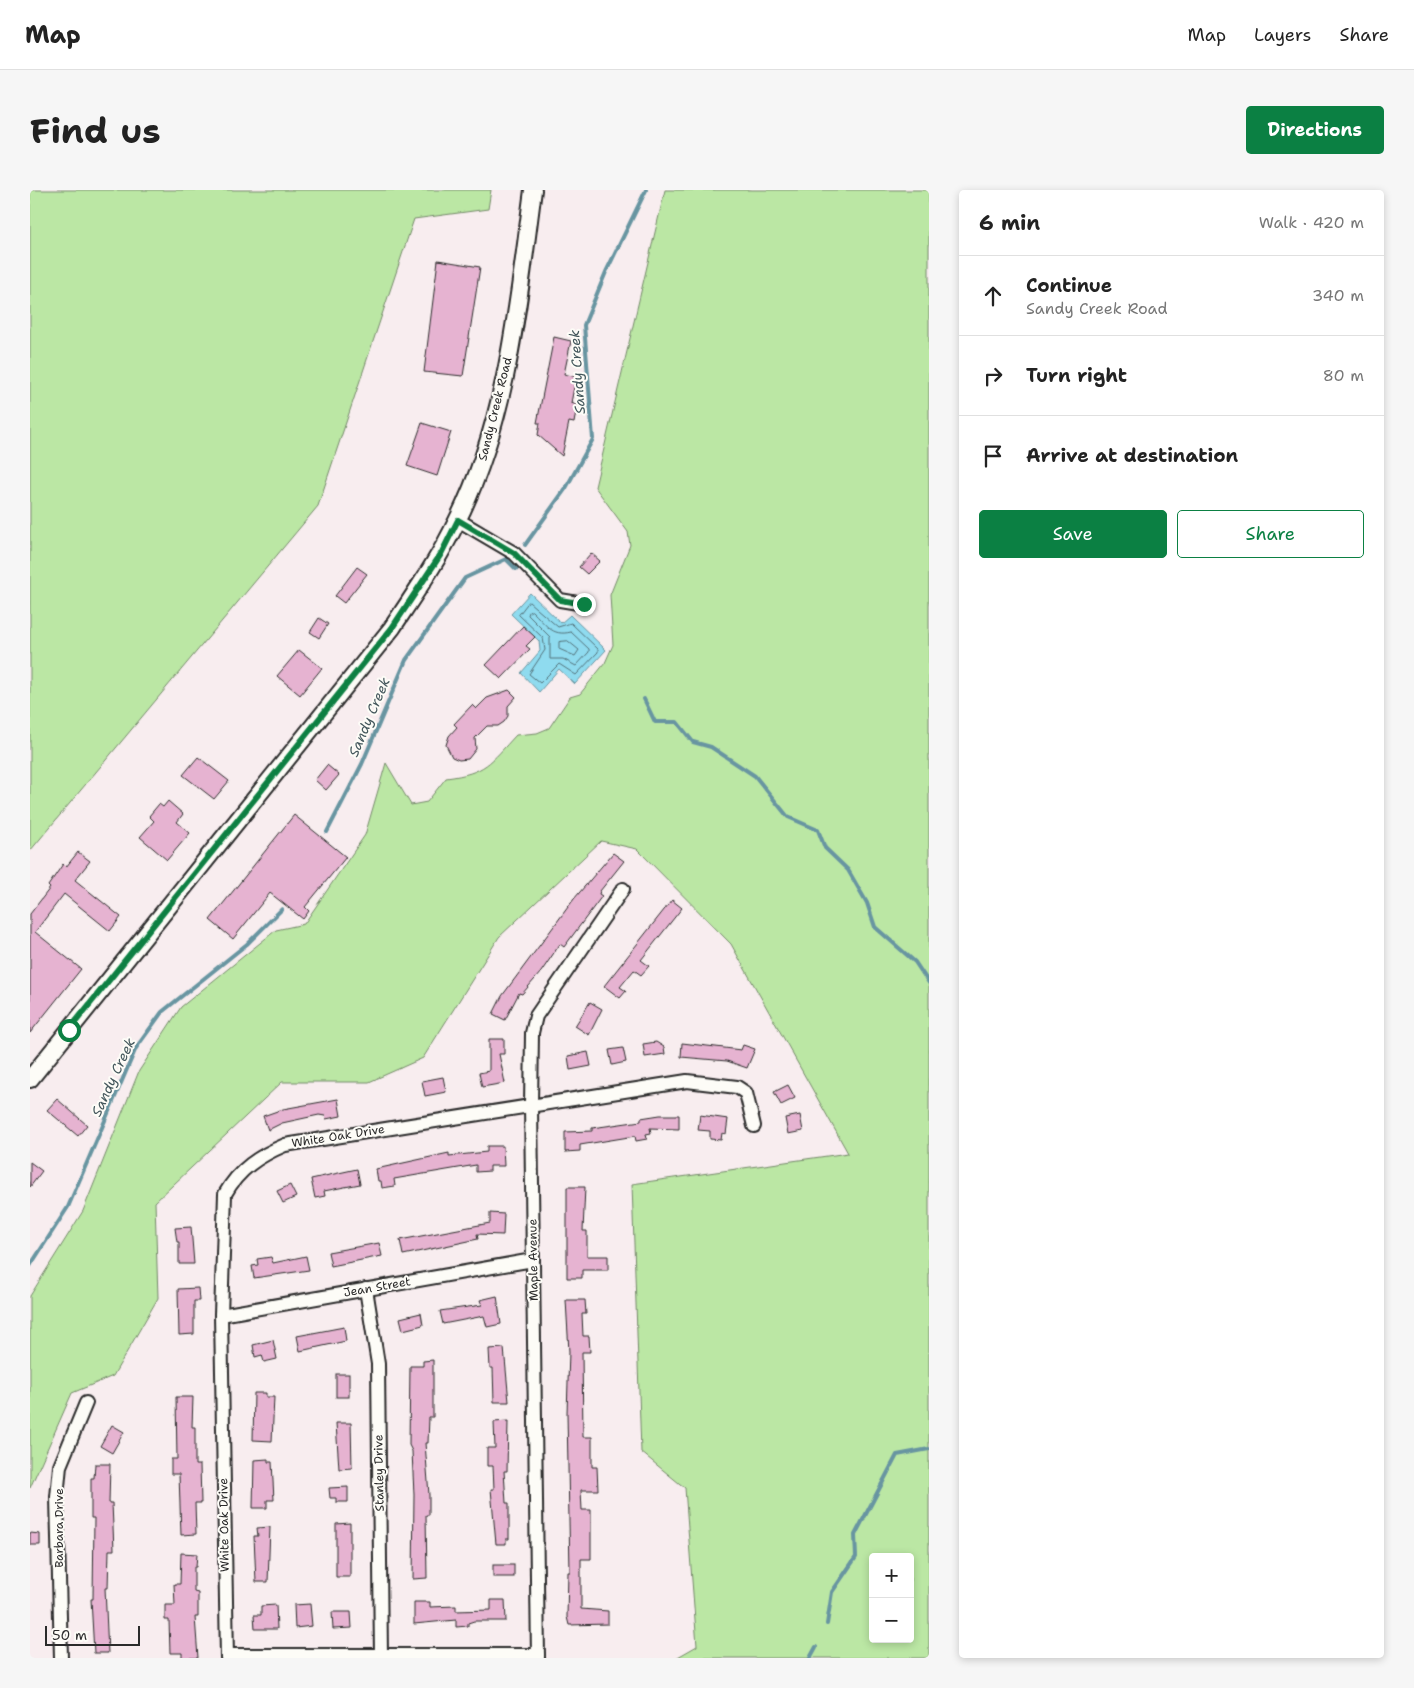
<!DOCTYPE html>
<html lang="en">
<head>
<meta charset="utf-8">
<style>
	body { margin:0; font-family:"Shantell Sans",sans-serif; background:#f6f6f6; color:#222 }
	.controls { position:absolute; right:15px; bottom:15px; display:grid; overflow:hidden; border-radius:5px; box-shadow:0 2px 8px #0003 }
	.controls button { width:45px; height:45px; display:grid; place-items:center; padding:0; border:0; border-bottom:1px solid #e0e0e0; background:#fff; color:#222; font:25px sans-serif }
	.scale { position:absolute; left:15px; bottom:12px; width:95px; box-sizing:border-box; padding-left:5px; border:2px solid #2b2b2b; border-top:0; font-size:14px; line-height:18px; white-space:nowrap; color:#2b2b2b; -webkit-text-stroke:4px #fdfcf7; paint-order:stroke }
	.stop { position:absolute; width:15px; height:15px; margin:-11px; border:4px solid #0b8043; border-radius:50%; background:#fff }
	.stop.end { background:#0b8043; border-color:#fff; box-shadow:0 1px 5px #0008 }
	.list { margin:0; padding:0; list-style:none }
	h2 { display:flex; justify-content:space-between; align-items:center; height:65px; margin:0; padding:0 20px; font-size:21px }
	h2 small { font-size:16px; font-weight:400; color:#767676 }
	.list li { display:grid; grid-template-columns:32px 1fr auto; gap:15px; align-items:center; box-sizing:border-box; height:80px; padding:0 20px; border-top:1px solid #e0e0e0 }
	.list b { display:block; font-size:19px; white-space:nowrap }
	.list p { margin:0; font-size:16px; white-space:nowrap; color:#767676 }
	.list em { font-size:16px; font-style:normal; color:#767676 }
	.actions { display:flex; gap:10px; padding:15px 20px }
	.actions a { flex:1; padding:11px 0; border:1px solid #0b8043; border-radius:5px; text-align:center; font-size:18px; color:#0b8043 }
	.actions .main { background:#0b8043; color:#fff }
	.icon { flex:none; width:28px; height:28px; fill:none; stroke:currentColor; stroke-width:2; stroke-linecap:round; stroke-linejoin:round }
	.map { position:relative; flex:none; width:899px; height:1468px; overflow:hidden; border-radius:5px }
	header { display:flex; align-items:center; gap:30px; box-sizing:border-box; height:70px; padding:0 25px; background:#fff; border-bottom:1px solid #e0e0e0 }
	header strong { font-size:24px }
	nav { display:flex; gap:28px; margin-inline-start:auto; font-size:18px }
	.intro { display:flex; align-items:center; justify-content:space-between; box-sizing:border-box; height:120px; padding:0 30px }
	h1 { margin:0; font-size:35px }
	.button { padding:12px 22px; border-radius:5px; background:#0b8043; color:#fff; font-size:18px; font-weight:700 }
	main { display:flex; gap:30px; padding:0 30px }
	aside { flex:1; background:#fff; border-radius:5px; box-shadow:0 2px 8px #0003 }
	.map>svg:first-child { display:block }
	.green { fill:#bbe7a4; stroke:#738968; fill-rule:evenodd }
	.water { fill:#8fdbef; stroke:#6795a1 }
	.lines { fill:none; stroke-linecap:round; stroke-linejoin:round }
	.shore { stroke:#537179; stroke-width:1 }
	.stream { stroke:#6795a1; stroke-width:4 }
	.building { fill:#e6b3d1; stroke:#2b2b2b }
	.minor-casing { stroke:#2b2b2b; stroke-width:16 }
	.major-casing { stroke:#2b2b2b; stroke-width:20 }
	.minor { stroke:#fdfcf7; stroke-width:12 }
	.major { stroke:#fdfcf7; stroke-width:16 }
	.route { stroke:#0b8043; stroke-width:6 }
	.labels { text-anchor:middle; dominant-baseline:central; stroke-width:4; stroke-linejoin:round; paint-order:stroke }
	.street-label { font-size:12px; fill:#2b2b2b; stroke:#fdfcf7 }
	.water-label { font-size:14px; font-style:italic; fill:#44575c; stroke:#fdfcf7 }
</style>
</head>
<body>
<header>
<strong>Map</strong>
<nav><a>Map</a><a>Layers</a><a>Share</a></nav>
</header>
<div class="intro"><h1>Find us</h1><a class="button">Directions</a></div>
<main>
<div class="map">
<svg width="899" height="1468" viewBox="0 0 899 1468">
	<rect width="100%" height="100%" fill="#f8edef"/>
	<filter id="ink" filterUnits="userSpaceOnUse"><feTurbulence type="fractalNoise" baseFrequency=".02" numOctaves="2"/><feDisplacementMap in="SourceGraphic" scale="10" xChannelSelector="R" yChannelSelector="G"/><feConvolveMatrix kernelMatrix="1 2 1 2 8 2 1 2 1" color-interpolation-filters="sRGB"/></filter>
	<g filter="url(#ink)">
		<!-- green -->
		<g class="green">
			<polygon points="0,0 461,0 458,19 384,29 288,316 0,661"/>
			<path d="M 635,0 L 899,0 L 899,1468 L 646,1468 L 667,1456 L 655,1298 L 611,1262 L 602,994 L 818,963 L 701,754 L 607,659 L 571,651 L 469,747 L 393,868 L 339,892 L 252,892 L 125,1012 L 128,1108 L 83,1186 L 42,1203 L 0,1298 L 0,1106 L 53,1021 L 109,881 L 151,817 L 246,740 L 274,734 L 335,645 L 356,573 L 381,615 L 397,612 L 416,588 C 456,583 460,573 486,545 L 507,543 L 519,538 L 540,507 L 550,504 L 575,473 L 583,455 L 580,405 L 600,355 L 598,342 L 565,297 ZM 843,1367 L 880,1367 L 880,1449 L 843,1449 Z"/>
		</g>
		<!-- water -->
		<polygon class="water" points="500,403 531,433 540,425 576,460 545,494 529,479 509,502 491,483 510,461 509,451 481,424"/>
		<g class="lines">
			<!-- shore -->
			<g class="shore">
				<polygon points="499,412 528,437 541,433 568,459 568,462 546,485 529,474 510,493 499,484 515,460 513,448 489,425"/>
				<path d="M 502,421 C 516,434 521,447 541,442 L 559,459 L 559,462 L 546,476 L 533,469 L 520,469 L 520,447 L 498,425 L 499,422 Z"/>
				<polygon points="538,451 549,460 545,466 529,459 529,452"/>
			</g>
			<!-- stream -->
			<g class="stream">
				<polyline points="495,355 536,298 563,249 554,135 576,82 616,0"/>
				<polyline points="614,509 625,532 647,532 663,552 681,557 725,586 758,627 788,640 795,658 818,680 837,713 845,737 885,772 899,793"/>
				<polyline points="297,642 332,574 376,470 435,388 476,369 486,379"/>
				<polyline points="0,1076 38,1017 106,858 132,822 217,754 252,719"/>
				<polyline points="797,1434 802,1402 826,1367 825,1345 867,1265 899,1259"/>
				<polyline points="780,1468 786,1457"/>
			</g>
		</g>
		<!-- building -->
		<g class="building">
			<polygon points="408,70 450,77 433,186 394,182"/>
			<polygon points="524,147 541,151 534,184 546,187 541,213 547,215 544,233 539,232 532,266 508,245 510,233 507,233"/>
			<polygon points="392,233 421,242 407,286 377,276"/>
			<polygon points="561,363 570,371 557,384 549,377"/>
			<polygon points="327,377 337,384 314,413 305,406"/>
			<polygon points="289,428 298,434 289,448 280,442"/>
			<polygon points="493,436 505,447 496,456 500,459 471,489 456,475"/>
			<polygon points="269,460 292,478 270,505 247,486"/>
			<polygon points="479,500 486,507 478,516 478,526 474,532 468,536 457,536 445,548 446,559 438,569 429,570 422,567 416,555 419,546 427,537 424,534 442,515 446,519 457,508"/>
			<polygon points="168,567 199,591 184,609 153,585"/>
			<polygon points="297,575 309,585 296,600 285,590"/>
			<polygon points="138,611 153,624 147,632 160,643 137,670 110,647 124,631 119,626 129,614 133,617"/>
			<polygon points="264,625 316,667 275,717 279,721 273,729 240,703 203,749 180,730"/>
			<polygon points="48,662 60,671 45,690 91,727 80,741 34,704 5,742 51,779 0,843 0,724 20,698 18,696 33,674 36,677"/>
			<polygon points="583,663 594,671 570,701 569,704 572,706 534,757 530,754 511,782 492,804 489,803 475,830 463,824 472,806 544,709"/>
			<polygon points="642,710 652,718 611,770 619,776 611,785 604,780 590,797 596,801 590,808 574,796"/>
			<polygon points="560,812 572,819 559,845 545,836"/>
			<polygon points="459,849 474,849 474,864 469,864 475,893 452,897 449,883 459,881"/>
			<polygon points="626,852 634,857 635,864 615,867 613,854"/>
			<polygon points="652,853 711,860 713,855 725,859 717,878 697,871 651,867"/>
			<polygon points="593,858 596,872 582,875 579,860"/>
			<polygon points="558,862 561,876 540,880 538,866"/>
			<polygon points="413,887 416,902 395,906 392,891"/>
			<polygon points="758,895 765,908 751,915 744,902"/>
			<polygon points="27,909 57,935 48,946 17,920"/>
			<polygon points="308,909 311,926 296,929 295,926 289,925 252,933 238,940 233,926 253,919"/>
			<polygon points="630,925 649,925 649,939 620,938 621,943 616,944 617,949 606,951 605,946 550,955 550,961 535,962 535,942 562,941 562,938 611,931 611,928"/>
			<polygon points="670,925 698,929 696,944 692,943 691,950 680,949 680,941 668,940"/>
			<polygon points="770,925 773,941 758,944 755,928"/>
			<polygon points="457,956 473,956 474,976 460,976 460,981 446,982 446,975 364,989 365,996 352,998 351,991 348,991 346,979 419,963 419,966 457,962"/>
			<polygon points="0,972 12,981 0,997"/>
			<polygon points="327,979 330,994 294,1001 295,1006 285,1008 281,989"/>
			<polygon points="260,995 266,1007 253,1013 247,1001"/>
			<polygon points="537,997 555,997 553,1041 557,1041 557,1066 578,1066 578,1080 552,1080 552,1088 537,1088"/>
			<polygon points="460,1023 474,1024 473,1045 447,1044 448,1049 373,1065 370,1050 460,1033"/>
			<polygon points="161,1037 164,1074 149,1074 149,1052 147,1052 145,1038"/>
			<polygon points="349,1053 352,1066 301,1076 298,1062"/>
			<polygon points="276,1066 279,1080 224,1088 222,1076 228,1075 227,1069 241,1067 243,1073"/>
			<polygon points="168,1098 169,1111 164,1111 164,1144 149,1145 148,1099"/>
			<polygon points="467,1106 471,1134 457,1137 454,1126 413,1134 410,1121 452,1115 450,1110"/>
			<polygon points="536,1110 555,1110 556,1124 552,1124 553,1146 559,1146 560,1162 552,1162 553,1247 562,1247 562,1277 567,1277 568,1300 551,1300 552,1320 561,1320 561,1369 551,1369 551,1419 578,1421 578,1434 539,1435 537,1427 538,1382 540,1382 537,1223 539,1162"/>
			<polygon points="391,1123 393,1135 373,1140 370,1128"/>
			<polygon points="314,1137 316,1151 270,1161 267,1146"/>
			<polygon points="243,1150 247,1169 234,1172 232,1165 225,1167 223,1155"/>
			<polygon points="474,1158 479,1212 464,1212 463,1178 460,1178 459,1159"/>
			<polygon points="403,1170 403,1227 399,1227 398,1253 395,1253 399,1305 399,1325 396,1325 397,1388 383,1389 384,1305 382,1261 379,1255 380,1176 393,1176 393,1171"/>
			<rect x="306" y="1184" width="13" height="23"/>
			<polygon points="224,1203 236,1203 236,1207 244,1207 242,1251 223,1250"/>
			<polygon points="146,1207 163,1207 162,1237 165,1237 165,1275 170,1275 171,1313 165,1313 166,1344 151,1345 149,1284 141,1284 141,1269 147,1269"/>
			<polygon points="478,1231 477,1281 474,1281 476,1313 479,1313 479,1349 476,1349 476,1354 466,1354 461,1299 464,1299 463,1276 457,1276 457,1258 465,1258 464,1232"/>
			<polygon points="306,1233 321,1233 322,1278 309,1279"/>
			<polygon points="82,1235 94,1242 82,1263 70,1256"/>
			<polygon points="238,1269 238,1272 242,1272 244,1310 237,1310 237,1318 223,1318 224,1270"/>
			<polygon points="65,1274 80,1274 79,1313 82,1313 84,1360 79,1360 78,1398 75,1398 78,1463 64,1463 61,1409 63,1409 64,1328 61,1328 61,1288 64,1288"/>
			<polygon points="318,1297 318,1312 306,1312 306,1308 300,1308 299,1298"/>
			<polygon points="320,1333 320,1387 306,1387 306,1334"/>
			<polygon points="240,1337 238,1392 226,1392 224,1346 228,1346 227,1338"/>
			<polygon points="0,1343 10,1344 10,1355 0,1355"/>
			<polygon points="151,1363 167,1364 166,1377 164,1377 164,1402 168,1403 168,1427 165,1427 168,1468 152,1468 152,1463 140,1463 139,1430 135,1430 135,1415 145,1415 144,1394 150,1394"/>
			<rect x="463" y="1375" width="21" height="12"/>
			<polygon points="461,1410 475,1410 476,1431 444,1431 438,1433 438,1436 426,1437 426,1430 384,1434 384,1412 400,1412 400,1417 426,1416 426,1421 461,1420"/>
			<polygon points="280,1414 282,1436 265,1438 264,1415"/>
			<polygon points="246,1415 247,1439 225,1439 224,1425 231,1425 231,1416"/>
			<polygon points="302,1422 321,1422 322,1438 303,1439"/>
		</g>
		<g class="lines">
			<defs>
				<g id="minor">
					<polyline points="428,330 484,363 530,410 554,414"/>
					<polyline points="336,1099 348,1174 351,1468"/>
					<polyline points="191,1125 503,1070"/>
					<polyline points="197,1465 508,1465"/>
					<polyline points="31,1468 27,1307 30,1276 56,1213"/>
					<path d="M 197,1468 L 191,1125 L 195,1004 C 209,979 229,966 255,955 L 657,891 L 707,897 L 716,903 L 724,936"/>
					<polyline points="508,1468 501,915 502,843 506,826 593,699"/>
				</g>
				<path id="major" d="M 0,889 L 362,438 C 385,403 409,369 427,331 C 478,229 488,112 503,0"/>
			</defs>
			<!-- minor casing -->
			<use href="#minor" class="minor-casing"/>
			<!-- major casing -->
			<use href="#major" class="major-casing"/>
			<!-- minor -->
			<use href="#minor" class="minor"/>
			<!-- major -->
			<use href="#major" class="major"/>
		</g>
	</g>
	<g class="lines" filter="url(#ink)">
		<!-- route -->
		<polyline class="route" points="39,840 362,438 411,364 428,330 484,363 530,410 554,414"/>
	</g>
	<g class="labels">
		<!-- street labels -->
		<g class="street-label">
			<text transform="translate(465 219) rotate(-76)">Sandy Creek Road</text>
			<text transform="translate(308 946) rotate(-9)">White Oak Drive</text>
			<text transform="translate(503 1070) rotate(-91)">Maple Avenue</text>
			<text transform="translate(347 1097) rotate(-10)">Jean Street</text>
			<text transform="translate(349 1283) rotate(-91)">Stanley Drive</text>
			<text transform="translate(194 1335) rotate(-91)">White Oak Drive</text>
			<text transform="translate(29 1338) rotate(-90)">Barbara Drive</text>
		</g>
		<!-- water labels -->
		<g class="water-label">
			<text transform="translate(547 182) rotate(-94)">Sandy Creek</text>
			<text transform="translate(339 527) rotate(-67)">Sandy Creek</text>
			<text transform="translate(83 887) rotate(-65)">Sandy Creek</text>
		</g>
	</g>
</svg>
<div class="controls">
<button>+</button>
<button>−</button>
</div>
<div class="scale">50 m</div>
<div class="stop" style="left:39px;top:840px"></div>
<div class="stop end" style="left:554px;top:414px"></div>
</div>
<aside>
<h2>6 min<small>Walk · 420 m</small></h2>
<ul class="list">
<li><svg class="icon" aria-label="ahead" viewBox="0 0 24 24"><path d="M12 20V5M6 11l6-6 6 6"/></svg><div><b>Continue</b><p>Sandy Creek Road</p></div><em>340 m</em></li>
<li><svg class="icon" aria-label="right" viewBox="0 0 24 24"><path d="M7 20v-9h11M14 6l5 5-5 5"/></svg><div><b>Turn right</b></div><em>80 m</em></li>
<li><svg class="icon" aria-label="arrive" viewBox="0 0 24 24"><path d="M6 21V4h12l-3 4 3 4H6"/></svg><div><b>Arrive at destination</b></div></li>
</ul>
<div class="actions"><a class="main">Save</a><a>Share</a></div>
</aside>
</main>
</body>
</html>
